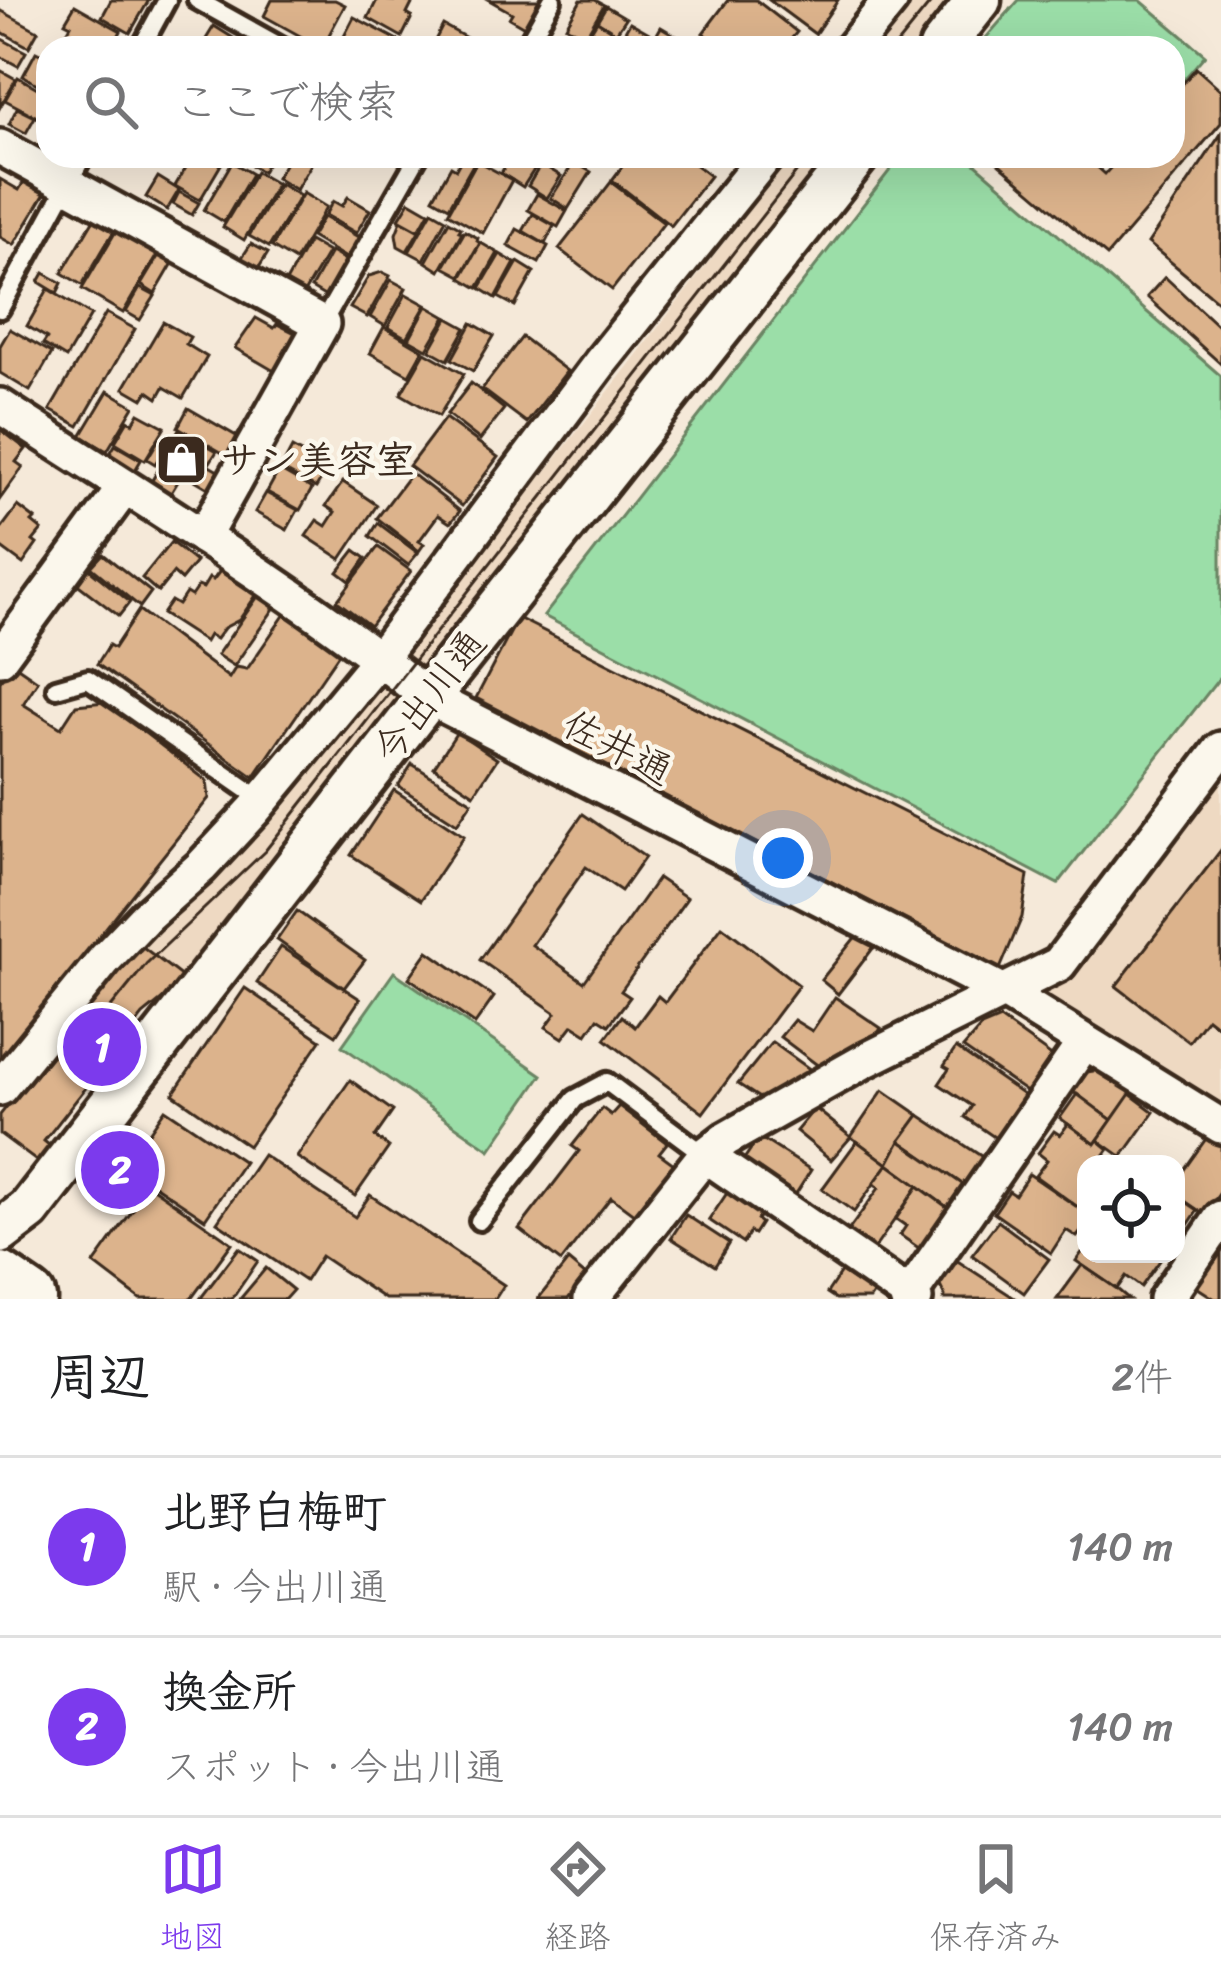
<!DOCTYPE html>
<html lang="ja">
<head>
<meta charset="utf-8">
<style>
	body { margin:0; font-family:Sriracha,"Klee One",sans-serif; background:#f2f2f2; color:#202124 }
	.controls { position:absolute; right:36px; bottom:36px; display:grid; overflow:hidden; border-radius:24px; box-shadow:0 12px 48px #0002 }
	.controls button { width:108px; height:108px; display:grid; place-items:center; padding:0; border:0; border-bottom:3px solid #e0e0e0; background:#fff; color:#202124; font:60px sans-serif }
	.you { position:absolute; left:783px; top:858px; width:42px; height:42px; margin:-30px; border:9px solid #fff; border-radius:50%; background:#1a73e8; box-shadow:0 0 0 18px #1a73e833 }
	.badge { display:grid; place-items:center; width:78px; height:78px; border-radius:50%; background:#7c3aed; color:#fff; font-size:39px; font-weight:700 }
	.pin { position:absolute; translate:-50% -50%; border:6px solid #fff; box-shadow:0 3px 12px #0006 }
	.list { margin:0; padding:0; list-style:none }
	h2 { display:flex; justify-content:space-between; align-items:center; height:156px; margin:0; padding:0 48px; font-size:51px }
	h2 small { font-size:39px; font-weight:400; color:#757577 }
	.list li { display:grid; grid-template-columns:78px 1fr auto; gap:36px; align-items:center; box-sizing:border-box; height:180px; padding:0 48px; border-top:3px solid #e0e0e0 }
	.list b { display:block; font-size:45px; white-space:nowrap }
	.list p { margin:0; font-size:39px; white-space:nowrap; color:#757577 }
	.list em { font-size:39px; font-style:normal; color:#757577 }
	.icon { flex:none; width:66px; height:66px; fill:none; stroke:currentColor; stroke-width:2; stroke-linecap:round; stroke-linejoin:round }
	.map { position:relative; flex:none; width:1221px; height:1299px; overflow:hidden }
	.search { position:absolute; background:#fff; box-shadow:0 12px 48px #0002; left:36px; right:36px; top:36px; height:132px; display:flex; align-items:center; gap:30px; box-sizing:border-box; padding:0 42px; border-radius:36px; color:#757577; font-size:45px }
	.sheet { height:516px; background:#fff }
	nav { display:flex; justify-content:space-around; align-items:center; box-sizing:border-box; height:168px; border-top:3px solid #e0e0e0; background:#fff; font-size:33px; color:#757577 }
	nav a { display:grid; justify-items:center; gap:6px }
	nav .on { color:#7c3aed }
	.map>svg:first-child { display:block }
	.built { fill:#eed9c2 }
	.green { fill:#9bdea8; stroke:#6b8463; stroke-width:3 }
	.building { fill:#dcb38c; stroke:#3b2a1e; stroke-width:3 }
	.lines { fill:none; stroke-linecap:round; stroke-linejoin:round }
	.service-casing { stroke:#3b2a1e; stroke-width:26 }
	.minor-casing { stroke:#3b2a1e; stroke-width:42 }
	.tertiary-casing { stroke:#3b2a1e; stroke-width:51 }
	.primary-casing { stroke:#3b2a1e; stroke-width:63 }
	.service { stroke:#fbf7ec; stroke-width:16 }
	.minor { stroke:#fbf7ec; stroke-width:33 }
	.tertiary { stroke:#fbf7ec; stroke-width:42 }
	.primary { stroke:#fbf7ec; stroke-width:54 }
	.tram { stroke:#3b2a1e; stroke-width:3 }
	.labels { text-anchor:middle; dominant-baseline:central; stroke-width:9; stroke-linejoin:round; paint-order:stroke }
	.poi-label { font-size:39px; font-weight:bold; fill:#3b2a1e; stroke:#fbf7ec; text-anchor:start }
	.street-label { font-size:39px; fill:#3b2a1e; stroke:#fbf7ec }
</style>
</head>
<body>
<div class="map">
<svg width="1221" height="1299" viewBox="0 0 1221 1299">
	<rect width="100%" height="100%" fill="#f5e9d9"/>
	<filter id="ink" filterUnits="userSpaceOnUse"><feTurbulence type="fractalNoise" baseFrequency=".00833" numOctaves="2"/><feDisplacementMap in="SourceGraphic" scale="24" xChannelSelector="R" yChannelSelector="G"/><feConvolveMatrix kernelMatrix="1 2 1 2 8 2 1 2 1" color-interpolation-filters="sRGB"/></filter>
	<g filter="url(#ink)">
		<!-- built -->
		<g class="built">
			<polygon points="916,0 955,0 918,48 877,48"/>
			<polygon points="791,156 834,156 186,980 143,1015 30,1157 0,1133 0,1113 99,986 145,940 245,850 584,423"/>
			<polygon points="1221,776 1221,1108 1056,1011 1044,996 1070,972"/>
		</g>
		<!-- green -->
		<g class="green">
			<polygon points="1019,0 1140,0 1205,55 1173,92 1173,48 977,48"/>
			<polygon points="901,156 967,156 1221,376 1221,676 1058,884 544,616"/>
			<polygon points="394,972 542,1075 490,1150 342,1046"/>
		</g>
		<!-- building -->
		<g class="building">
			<polygon points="111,0 149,0 130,33 102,17"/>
			<polygon points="272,0 335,0 345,5 322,48 264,16"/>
			<polygon points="377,0 413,2 407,14 412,17 402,37 368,18"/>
			<polygon points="489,0 541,0 526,28 509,18 512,13"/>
			<polygon points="581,0 595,0 604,5 585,37 566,26"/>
			<polygon points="728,0 756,0 797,32 787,44 792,48 723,48 703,33"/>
			<polygon points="769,0 838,0 815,34"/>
			<polygon points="75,5 121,31 112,48 58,48 71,25 65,22"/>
			<polygon points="606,6 626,18 616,33 597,21"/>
			<polygon points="0,10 38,31 29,47 0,31"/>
			<polygon points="354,17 407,45 405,48 338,48"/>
			<polygon points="597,21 616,33 607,48 587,37"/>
			<polygon points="630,22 651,34 643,48 616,47"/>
			<polygon points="443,25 481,46 480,48 431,48"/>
			<polygon points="214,26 238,41 236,43 244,48 207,48 203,44"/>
			<polygon points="661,27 678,37 671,48 649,48"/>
			<polygon points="0,38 26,52 18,66 0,56"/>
			<polygon points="36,52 48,58 48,90 23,76"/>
			<polygon points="1196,68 1221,90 1221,123 1107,256 990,156 1085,156 1105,174 1121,156 1173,156 1173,95"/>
			<polygon points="0,70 16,79 0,107"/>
			<polygon points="18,77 48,94 37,117 5,100"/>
			<polygon points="17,108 35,117 26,133 9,124"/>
			<polygon points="1221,134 1221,304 1148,243"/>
			<polygon points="193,156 226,156 200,200 175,186"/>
			<polygon points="237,156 271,156 262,172"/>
			<polygon points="289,156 316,156 296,190 276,178"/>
			<polygon points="463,156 475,161 449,207 433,198 451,166 456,169"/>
			<polygon points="511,156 530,156 539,162 523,187 501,173"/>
			<polygon points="630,156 684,156 710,176 671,226 612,180"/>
			<polygon points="477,161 512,180 483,233 448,213"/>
			<polygon points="232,162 252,174 224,222 204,210"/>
			<polygon points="574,162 591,172 568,209 551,198"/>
			<polygon points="541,164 561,176 547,198 528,186"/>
			<polygon points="256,172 277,184 244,240 223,227"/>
			<polygon points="158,177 179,190 167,210 146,197"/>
			<polygon points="26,178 47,190 14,245 0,237 0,179 19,190"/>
			<polygon points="611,182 664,223 612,290 559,249"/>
			<polygon points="280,184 300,196 269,247 249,236"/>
			<polygon points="179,192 199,203 192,215 173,204"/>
			<polygon points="303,193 326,207 295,261 272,247"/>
			<polygon points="537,194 567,211 558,227 528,210"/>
			<polygon points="348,197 370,210 356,233 325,215 333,201 342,206"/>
			<polygon points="410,201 429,212 419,230 399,219"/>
			<polygon points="432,211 446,219 424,260 409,252"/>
			<polygon points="533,214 554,226 545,244 523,231"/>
			<polygon points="323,217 360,238 348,259 311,237"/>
			<polygon points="94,219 114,231 82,285 62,273"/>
			<polygon points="401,221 419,231 407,251 398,246 396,234"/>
			<polygon points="449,221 461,228 459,231 462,232 440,271 426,262"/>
			<polygon points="517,229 548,246 539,263 508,246"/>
			<polygon points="116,231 157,255 123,313 82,289"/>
			<polygon points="465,231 478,238 477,241 480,243 461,276 444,267"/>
			<polygon points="309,241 328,252 304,293 286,282"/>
			<polygon points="481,243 498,253 478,288 461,278"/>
			<polygon points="251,244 268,253 258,269 241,259"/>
			<polygon points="331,252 352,264 331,300 311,288"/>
			<polygon points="500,254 515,263 496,298 480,288"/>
			<polygon points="159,255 173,263 155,294 141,285"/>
			<polygon points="518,262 534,272 515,306 498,297"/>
			<polygon points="382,272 390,276 367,317 350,308 369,276"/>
			<polygon points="44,273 62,283 57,293 39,282"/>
			<polygon points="1165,277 1221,329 1221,364 1147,297"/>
			<polygon points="391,280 406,288 385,326 370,317"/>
			<polygon points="140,288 155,296 140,320 126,312"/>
			<polygon points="48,289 91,315 66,358 43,344 47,338 27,326"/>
			<polygon points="406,294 426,305 407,338 388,327"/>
			<polygon points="427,306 446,317 427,349 409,339"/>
			<polygon points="106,313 135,329 79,426 50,410"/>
			<polygon points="256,318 274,328 277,324 303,337 281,375 235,348"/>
			<polygon points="448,318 466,328 448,360 430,350"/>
			<polygon points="163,322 190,337 186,344 207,357 183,398 164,387 158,398 148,391 143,399 124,388"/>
			<polygon points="472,323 494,336 473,371 452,359"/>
			<polygon points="384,327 423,350 409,375 370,353"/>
			<polygon points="10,329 52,353 30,391 0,373 0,346"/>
			<polygon points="522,337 567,371 527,423 482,389"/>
			<polygon points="425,352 464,374 439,416 401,394"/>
			<polygon points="471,383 504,409 480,440 447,414"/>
			<polygon points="108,391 134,406 107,451 81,436"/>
			<polygon points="188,408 238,437 226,455 178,427"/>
			<polygon points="139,413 165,427 145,460 115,442 128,420 133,423"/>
			<polygon points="445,418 498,457 462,506 409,466"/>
			<polygon points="0,429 26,449 16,462 23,467 0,499"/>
			<polygon points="179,429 217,451 209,464 171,442"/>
			<polygon points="159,439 167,444 155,464 147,459"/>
			<polygon points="115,445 141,460 134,472 108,457"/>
			<polygon points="173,445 225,475 215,492 183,473 171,493 151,482"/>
			<polygon points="292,448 328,468 316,488 281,469"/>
			<polygon points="279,470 312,489 300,510 267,492"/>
			<polygon points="411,473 460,511 450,523 438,515 419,541 424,544 419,551 377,518"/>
			<polygon points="343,482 377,505 341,559 306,536 317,520 326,526 335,512 326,506"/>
			<polygon points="266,493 298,510 287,530 255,512"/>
			<polygon points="18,506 35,519 32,522 42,530 33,541 37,544 23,564 0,547 0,530"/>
			<polygon points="378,523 418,553 408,565 370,536"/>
			<polygon points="171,542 196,562 181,580 173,573 158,592 142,578"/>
			<polygon points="378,547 411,571 370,626 337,601"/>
			<polygon points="355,550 366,558 350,581 338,572"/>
			<polygon points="103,554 151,592 140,607 91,567"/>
			<polygon points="88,568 130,602 119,616 76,583"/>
			<polygon points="220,571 257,594 239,620 224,628 216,639 209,635 205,642 162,614 171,601 178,605 186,593 191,596 198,586 203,588 209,578 213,580"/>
			<polygon points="259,595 275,607 234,666 217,655"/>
			<polygon points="139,610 229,678 236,667 247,669 285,614 340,652 254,777 97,664 109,645 114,648"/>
			<polygon points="518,618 1028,875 1022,917 1000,969 476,698"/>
			<polygon points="12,663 38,681 23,704 61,728 76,705 105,702 207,781 209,798 0,1061 0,681"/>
			<polygon points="457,732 497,759 474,794 434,767"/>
			<polygon points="412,764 472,802 457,824 398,786"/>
			<polygon points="394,790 464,836 421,900 351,855"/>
			<polygon points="583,814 645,857 621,891 586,867 532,945 584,982 658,878 687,898 621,991 630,997 609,1025 598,1018 587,1034 573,1025 563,1038 546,1027 556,1013 480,960"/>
			<polygon points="1221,850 1221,1029 1207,1018 1189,1042 1116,986"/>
			<polygon points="297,911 365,960 344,988 277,940"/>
			<polygon points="722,926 799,985 703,1113 605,1039 622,1016 635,1027 658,996 665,1002"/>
			<polygon points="857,935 874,947 838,994 821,980"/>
			<polygon points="139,944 186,980 143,1015 44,1141 55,1150 43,1166 0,1134 0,1115 100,989"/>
			<polygon points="281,947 360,999 336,1035 257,983"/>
			<polygon points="428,951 494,997 475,1024 409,978"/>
			<polygon points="245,988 321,1040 248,1146 173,1094"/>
			<polygon points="835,997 881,1028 869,1049 820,1067 780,1037 794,1020 812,1031"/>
			<polygon points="1000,1019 1053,1057 1028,1093 963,1048 981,1027"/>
			<polygon points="772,1042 818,1075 767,1103 738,1084"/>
			<polygon points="956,1048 1032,1101 1003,1143 965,1117 972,1106 939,1084 949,1069 944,1066"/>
			<polygon points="1100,1070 1133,1091 1112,1120 1073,1092 1087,1072"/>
			<polygon points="350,1080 393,1111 375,1137 389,1147 355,1196 297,1157"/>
			<polygon points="883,1090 919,1115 888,1164 851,1137"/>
			<polygon points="1077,1094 1112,1120 1095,1144 1060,1118"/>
			<polygon points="1130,1094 1154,1112 1122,1157 1098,1140"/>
			<polygon points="619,1106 667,1143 659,1153 674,1164 635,1215 611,1197 561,1262 519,1229 579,1151 572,1146 602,1108 611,1115"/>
			<polygon points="815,1108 851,1137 831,1160 796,1131"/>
			<polygon points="165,1109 244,1162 205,1219 126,1166"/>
			<polygon points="919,1115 987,1160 968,1188 900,1141"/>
			<polygon points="1068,1124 1095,1144 1098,1140 1109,1149 1098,1164 1086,1164 1086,1213 1035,1176 1047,1160 1038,1153 1054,1131 1060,1135"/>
			<polygon points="1208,1136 1221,1146 1221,1191 1204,1215 1176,1195 1176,1181"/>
			<polygon points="759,1137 811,1170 792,1200 740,1165"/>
			<polygon points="857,1141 888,1164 854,1212 822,1189"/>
			<polygon points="900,1141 968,1188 951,1210 888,1164"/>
			<polygon points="263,1155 355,1217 370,1195 504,1285 495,1299 385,1299 321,1256 305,1281 217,1222"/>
			<polygon points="112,1158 134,1174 128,1182 106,1166"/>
			<polygon points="888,1164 918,1186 872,1252 846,1234 879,1188 874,1183"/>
			<polygon points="1029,1174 1086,1213 1086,1225 1077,1237 1066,1230 1051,1253 994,1213 1009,1191 1015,1195"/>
			<polygon points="150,1186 232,1243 191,1299 140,1299 94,1264"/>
			<polygon points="918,1186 951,1210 923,1251 900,1235 906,1226 896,1219"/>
			<polygon points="729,1190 762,1212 757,1220 761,1223 754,1234 750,1232 743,1243 709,1220"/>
			<polygon points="1176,1195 1198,1210 1176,1243"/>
			<polygon points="686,1215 729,1243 715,1266 671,1238"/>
			<polygon points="998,1221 1049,1259 1024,1293 972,1255"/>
			<polygon points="1086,1247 1086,1254 1154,1254 1161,1259 1141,1287 1126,1276 1117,1289 1076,1261"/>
			<polygon points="1221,1247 1221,1299 1215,1299 1195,1286"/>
			<polygon points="239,1248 258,1261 232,1299 200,1299"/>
			<polygon points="953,1258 1016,1299 944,1299 945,1296 938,1282"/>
			<polygon points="568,1261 586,1276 568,1299 538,1299"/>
			<polygon points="1082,1265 1117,1289 1129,1299 1057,1299"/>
			<polygon points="266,1268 293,1290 285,1299 240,1299"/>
			<polygon points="841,1272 874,1293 870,1299 836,1299 827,1293"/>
		</g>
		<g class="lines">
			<defs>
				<g id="service">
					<polyline points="197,0 283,48"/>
					<polyline points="141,48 167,0"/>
					<polyline points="525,48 552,0"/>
					<polyline points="0,309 83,156"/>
					<polyline points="322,324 418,156"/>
					<polyline points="56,688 88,679 262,800"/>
					<polyline points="479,1221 575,1099 607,1082 705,1155"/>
				</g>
				<g id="minor">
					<polyline points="852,48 891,0"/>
					<polyline points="0,147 322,324 203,537"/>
					<path d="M 0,406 C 144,500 293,589 428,697 L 1006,993 L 1221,1126"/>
					<polyline points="0,658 125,487"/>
					<polyline points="0,1088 105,959 146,916 201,867 254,810 379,659 600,363 766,156"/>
					<polyline points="705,1155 915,1299"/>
					<polyline points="591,1299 705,1155 726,1139 866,1060 1059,964 1221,749"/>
					<polyline points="907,1299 1084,1043"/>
					<polyline points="1166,1299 1221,1218"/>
				</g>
				<g id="tertiary">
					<polyline points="941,48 979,0"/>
					<polyline points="0,1232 29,1210 428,697 856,156"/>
				</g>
				<polyline id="primary" points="0,1280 28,1299"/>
			</defs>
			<!-- service casing -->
			<use href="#service" class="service-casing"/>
			<!-- minor casing -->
			<use href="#minor" class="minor-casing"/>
			<!-- tertiary casing -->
			<use href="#tertiary" class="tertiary-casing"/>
			<!-- primary casing -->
			<use href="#primary" class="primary-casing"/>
			<!-- service -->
			<use href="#service" class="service"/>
			<!-- minor -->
			<use href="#minor" class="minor"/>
			<!-- tertiary -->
			<use href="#tertiary" class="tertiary"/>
			<!-- primary -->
			<use href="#primary" class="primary"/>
			<!-- tram -->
			<g class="tram">
				<polyline points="894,48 933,0"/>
				<polyline points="84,1041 147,963 265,851 809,156"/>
			</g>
		</g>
	</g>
	<!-- icons -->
	<defs>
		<symbol id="shop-square" viewBox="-11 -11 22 22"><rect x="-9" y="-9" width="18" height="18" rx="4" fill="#3b2a1e" stroke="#fbf7ec"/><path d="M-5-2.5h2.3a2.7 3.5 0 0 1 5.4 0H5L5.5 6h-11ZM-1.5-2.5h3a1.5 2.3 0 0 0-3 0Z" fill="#fff"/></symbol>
	</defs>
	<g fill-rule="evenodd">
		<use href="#shop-square" x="152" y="430" width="59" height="59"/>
	</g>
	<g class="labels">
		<!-- poi labels -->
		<g class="poi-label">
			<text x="220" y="459">サン美容室</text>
		</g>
		<!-- street labels -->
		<g class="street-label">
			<text transform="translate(429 696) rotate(-52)">今出川通</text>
			<text transform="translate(618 747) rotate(27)">佐井通</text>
		</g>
	</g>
</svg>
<div class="controls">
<button><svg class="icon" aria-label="locate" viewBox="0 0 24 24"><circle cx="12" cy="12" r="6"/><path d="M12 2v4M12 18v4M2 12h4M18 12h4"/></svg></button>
</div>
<div class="you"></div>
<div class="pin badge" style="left:102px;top:1047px">1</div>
<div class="pin badge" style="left:120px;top:1170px">2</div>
<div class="search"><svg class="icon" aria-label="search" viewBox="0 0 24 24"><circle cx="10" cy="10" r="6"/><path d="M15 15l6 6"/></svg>ここで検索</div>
</div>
<section class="sheet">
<h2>周辺<small>2件</small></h2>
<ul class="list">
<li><span class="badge">1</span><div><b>北野白梅町</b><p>駅 · 今出川通</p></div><em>140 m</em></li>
<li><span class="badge">2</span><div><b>換金所</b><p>スポット · 今出川通</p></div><em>140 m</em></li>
</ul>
</section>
<nav>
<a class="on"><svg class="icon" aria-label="map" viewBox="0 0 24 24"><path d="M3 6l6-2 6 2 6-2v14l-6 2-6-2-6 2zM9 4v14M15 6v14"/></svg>地図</a>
<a><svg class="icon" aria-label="directions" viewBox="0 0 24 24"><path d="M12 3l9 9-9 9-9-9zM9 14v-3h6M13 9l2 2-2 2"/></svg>経路</a>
<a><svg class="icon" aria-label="saved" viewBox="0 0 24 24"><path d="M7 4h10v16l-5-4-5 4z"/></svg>保存済み</a>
</nav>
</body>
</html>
